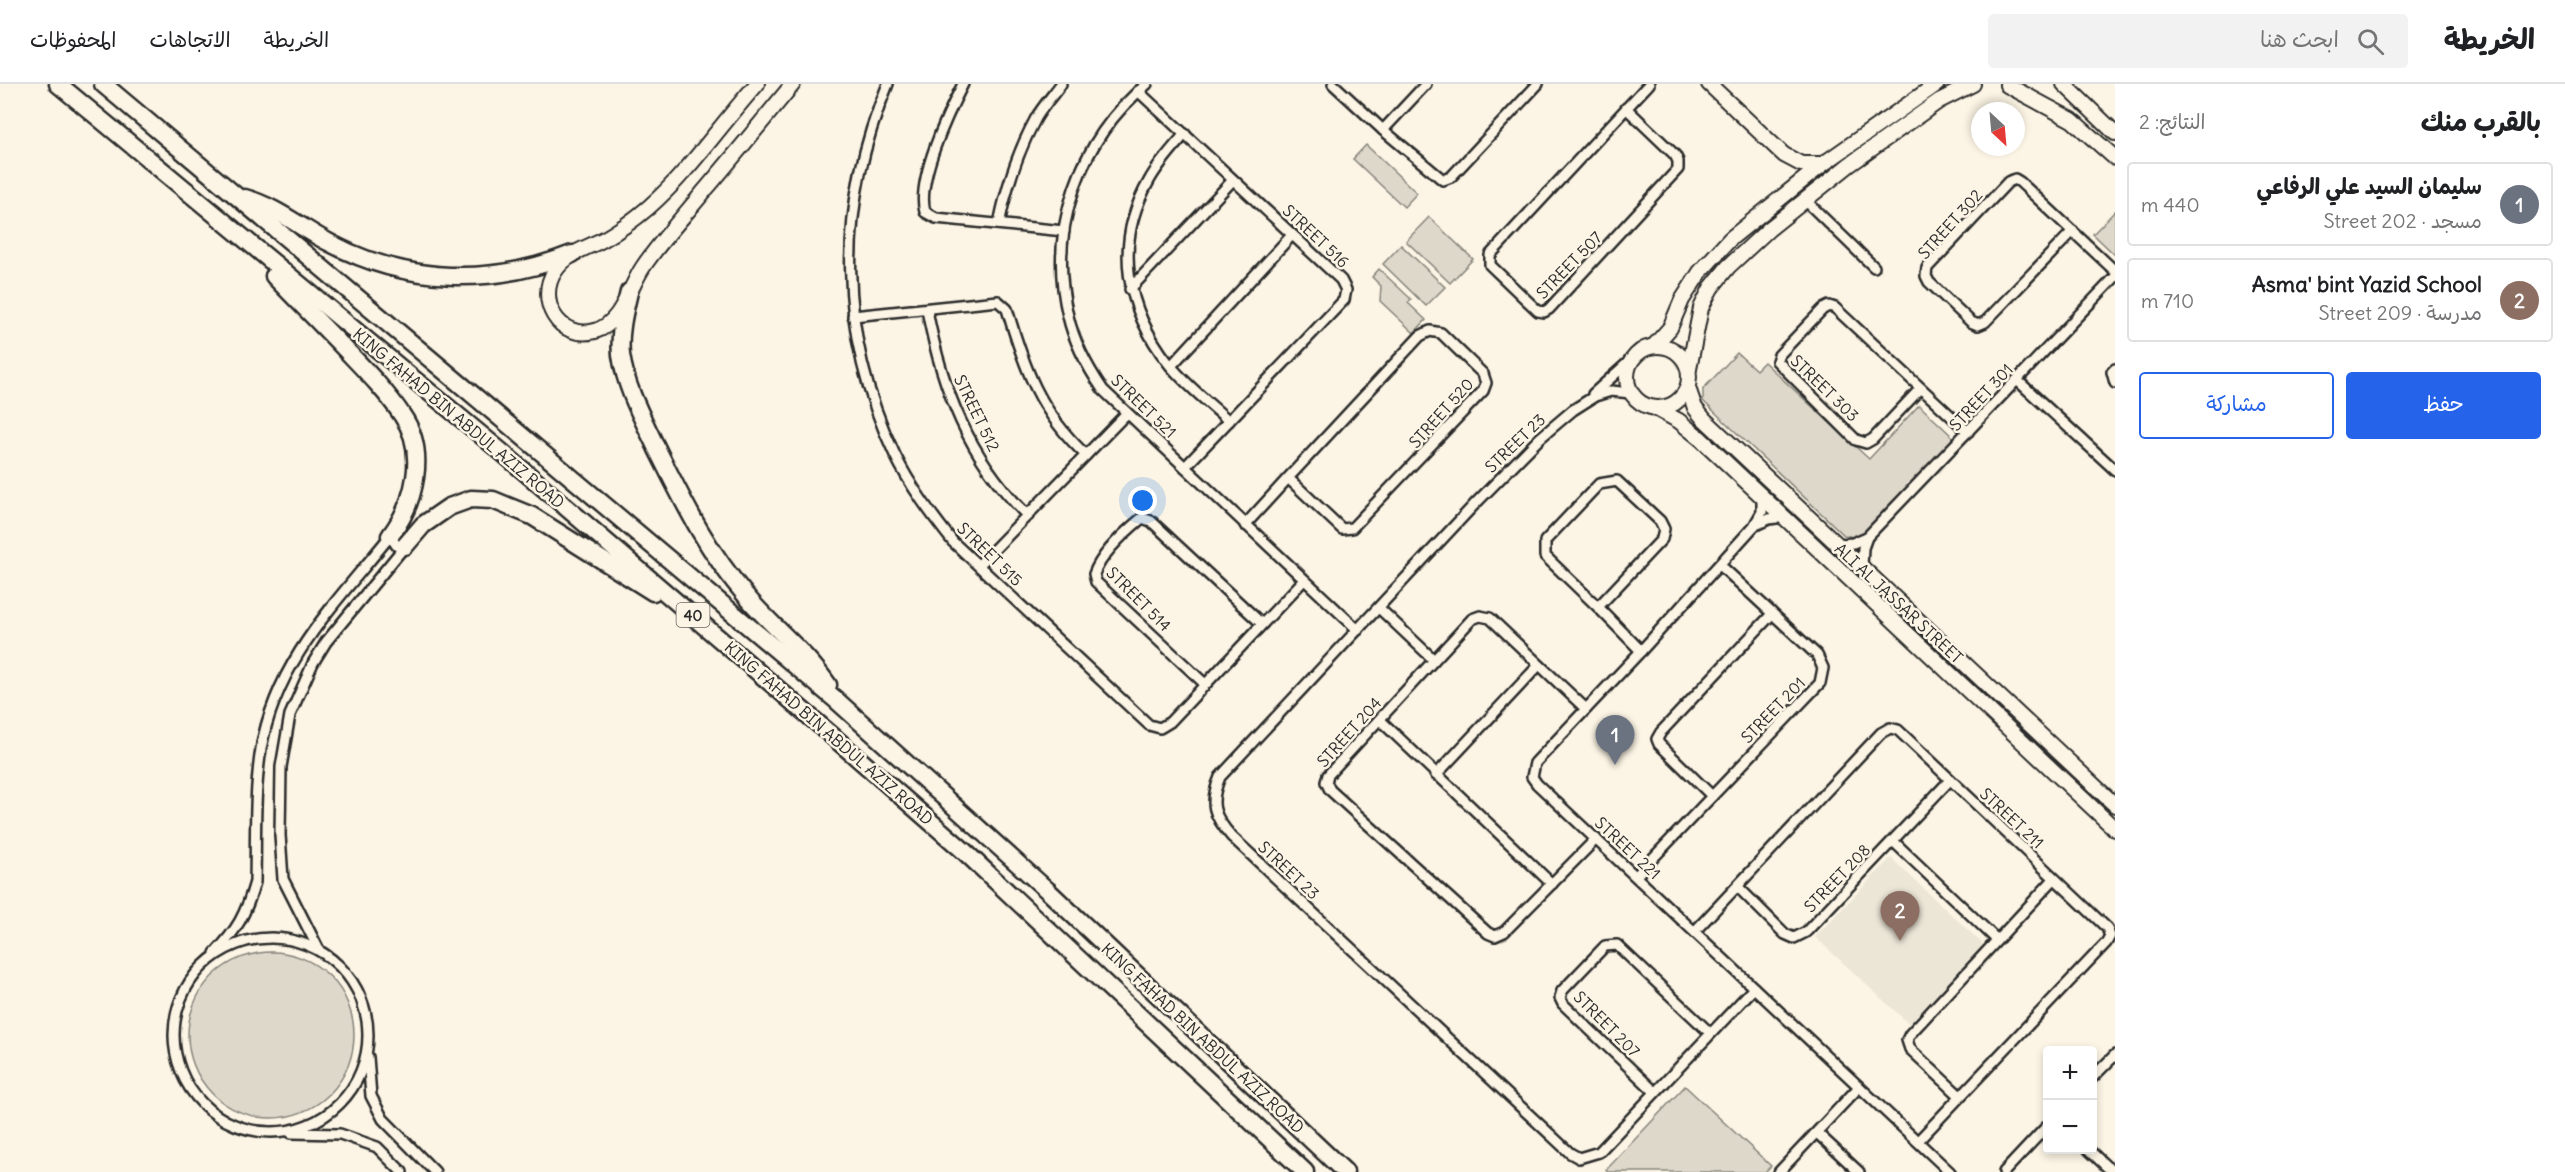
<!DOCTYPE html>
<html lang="ar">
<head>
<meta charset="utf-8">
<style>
	body { margin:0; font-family:Delius,"Playpen Sans Arabic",sans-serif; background:#f2f2f2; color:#202124; direction:rtl }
	.controls { position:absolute; right:18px; bottom:18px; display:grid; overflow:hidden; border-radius:6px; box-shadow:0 3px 9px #0003 }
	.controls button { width:54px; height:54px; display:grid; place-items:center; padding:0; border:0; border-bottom:2px solid #e0e0e0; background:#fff; color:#202124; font:30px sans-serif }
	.compass { position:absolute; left:1971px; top:18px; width:54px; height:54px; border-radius:50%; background:#fff; box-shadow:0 3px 9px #0003; rotate:154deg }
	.you { position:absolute; left:1143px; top:417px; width:21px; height:21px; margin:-15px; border:4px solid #fff; border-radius:50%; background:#1a73e8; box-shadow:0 0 0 9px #1a73e833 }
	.badge { display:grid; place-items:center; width:39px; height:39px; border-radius:50%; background:#2563eb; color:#fff; font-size:20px; font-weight:700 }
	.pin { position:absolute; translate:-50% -50px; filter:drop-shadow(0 2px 3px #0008) }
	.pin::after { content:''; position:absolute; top:32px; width:21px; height:18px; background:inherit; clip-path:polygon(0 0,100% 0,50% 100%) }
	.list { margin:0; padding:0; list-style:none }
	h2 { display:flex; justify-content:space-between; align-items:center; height:78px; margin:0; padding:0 24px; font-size:26px }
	h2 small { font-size:20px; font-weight:400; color:#757577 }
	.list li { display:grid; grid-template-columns:39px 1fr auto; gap:18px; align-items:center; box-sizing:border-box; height:84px; margin:0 12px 12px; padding:0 12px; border:2px solid #e0e0e0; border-radius:6px }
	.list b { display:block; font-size:22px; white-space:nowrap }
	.list p { margin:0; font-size:20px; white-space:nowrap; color:#757577 }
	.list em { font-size:20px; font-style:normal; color:#757577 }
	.actions { display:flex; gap:12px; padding:18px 24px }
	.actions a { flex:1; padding:14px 0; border:2px solid #2563eb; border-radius:6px; text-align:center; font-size:21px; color:#2563eb }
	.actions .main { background:#2563eb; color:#fff }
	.icon { flex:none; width:33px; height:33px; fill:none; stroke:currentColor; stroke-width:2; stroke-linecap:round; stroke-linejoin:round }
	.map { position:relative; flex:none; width:2115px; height:1088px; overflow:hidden; direction:ltr }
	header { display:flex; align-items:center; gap:36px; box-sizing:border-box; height:84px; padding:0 30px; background:#fff; border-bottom:2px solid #e0e0e0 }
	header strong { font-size:28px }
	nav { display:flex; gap:33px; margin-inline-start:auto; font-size:21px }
	.search { width:420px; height:54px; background:#f2f2f2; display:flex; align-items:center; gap:15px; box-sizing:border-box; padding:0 21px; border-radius:6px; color:#757577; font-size:22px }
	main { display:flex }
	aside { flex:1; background:#fff }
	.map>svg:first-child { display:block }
	.built { fill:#ece6d7 }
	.green { fill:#ded8ca; stroke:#84827a; stroke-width:1.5 }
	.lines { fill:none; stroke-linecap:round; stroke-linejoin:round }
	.street-casing { stroke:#2b2b2b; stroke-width:14 }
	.secondary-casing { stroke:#2b2b2b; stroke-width:18 }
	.highway-casing { stroke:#2b2b2b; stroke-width:21 }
	.street { stroke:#fcf5e5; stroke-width:9 }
	.secondary { stroke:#fcf5e5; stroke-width:14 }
	.highway { stroke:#fcf5e5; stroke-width:16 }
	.labels { text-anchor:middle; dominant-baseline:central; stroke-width:5; stroke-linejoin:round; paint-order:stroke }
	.shield { fill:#fcf5e5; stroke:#6a6863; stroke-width:1.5 }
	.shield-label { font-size:15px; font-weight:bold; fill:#2b2b2b }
	.street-label { font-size:16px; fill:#2b2b2b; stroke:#fcf5e5 }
</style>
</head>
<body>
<header>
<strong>الخريطة</strong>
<div class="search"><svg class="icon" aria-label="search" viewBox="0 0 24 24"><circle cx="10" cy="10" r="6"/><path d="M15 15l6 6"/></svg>ابحث هنا</div>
<nav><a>الخريطة</a><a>الاتجاهات</a><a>المحفوظات</a></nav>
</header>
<main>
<aside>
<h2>بالقرب منك<small>النتائج: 2</small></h2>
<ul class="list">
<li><span class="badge" style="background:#6b7280">1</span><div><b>سليمان السيد علي الرفاعي</b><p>مسجد · Street 202</p></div><em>440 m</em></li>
<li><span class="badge" style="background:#8d6e63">2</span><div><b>Asma' bint Yazid School</b><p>مدرسة · Street 209</p></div><em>710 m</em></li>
</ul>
<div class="actions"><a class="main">حفظ</a><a>مشاركة</a></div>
</aside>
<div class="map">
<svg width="2115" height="1088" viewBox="0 0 2115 1088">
	<rect width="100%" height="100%" fill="#fcf5e5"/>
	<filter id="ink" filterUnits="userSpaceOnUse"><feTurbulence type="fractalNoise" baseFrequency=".0167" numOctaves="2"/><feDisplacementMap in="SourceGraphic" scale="12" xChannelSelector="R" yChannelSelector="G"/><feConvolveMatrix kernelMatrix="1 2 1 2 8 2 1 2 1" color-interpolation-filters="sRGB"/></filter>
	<g filter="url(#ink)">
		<!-- built -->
		<polygon class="built" points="1891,774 1984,861 1909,940 1815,853"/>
		<!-- green -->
		<g class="green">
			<polygon points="1366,61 1417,109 1404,123 1353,75"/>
			<polygon points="2115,127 2115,171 2093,150"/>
			<polygon points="1429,133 1473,175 1450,199 1406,157"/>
			<polygon points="1401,161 1445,203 1426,222 1383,180"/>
			<polygon points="1379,185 1411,215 1408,219 1426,236 1414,249 1380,217 1381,202 1372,193"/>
			<polygon points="1737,269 1756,286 1764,278 1869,375 1919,321 1954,354 1861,451 1853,453 1844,451 1703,317 1703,305"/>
			<circle cx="271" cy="951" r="83"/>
			<polygon points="1685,1002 1771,1082 1765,1088 1609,1088 1606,1086"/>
		</g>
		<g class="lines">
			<defs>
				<g id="street">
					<path d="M 888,0 C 837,122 837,250 895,371 C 910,402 931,430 953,458 L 1149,641 L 1160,644 L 1170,638 L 1303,497"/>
					<path d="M 963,0 C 948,29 916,97 925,128 L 936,134 L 1064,147"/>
					<path d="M 1147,0 C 1079,56 1047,146 1068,232 C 1074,258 1088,284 1103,306 L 1358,546"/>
					<polyline points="1333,0 1383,46 1443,96 1451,93 1538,0"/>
					<polyline points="1138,7 1341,196 1346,206 1344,216 1185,383"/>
					<polyline points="1626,24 1675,71 1678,77 1678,85 1549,225 1544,228 1538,227 1490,181 1490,171 1649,0"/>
					<polyline points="1383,46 1426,0"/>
					<path d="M 1185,50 C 1172,65 1158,80 1149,97 C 1113,160 1126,225 1169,280 C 1186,301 1209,319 1229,337"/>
					<polyline points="1804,115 1874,183"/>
					<path d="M 999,140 C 1006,105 1019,65 1036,34 C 1043,22 1053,11 1061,0"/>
					<polyline points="2073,147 1985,238 1978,241 1971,238 1929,198 1926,192 1927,184 2008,98 2015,95 2020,98 2115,187"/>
					<polyline points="1130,205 1233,96"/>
					<path d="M 927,226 C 942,305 969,375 1028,432"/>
					<path d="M 853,232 L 998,217 L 1007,225 C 1024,283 1040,329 1086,371"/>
					<polyline points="1171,282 1292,151"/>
					<polyline points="2115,285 2112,288 2115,299"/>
					<polyline points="2017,296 2115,386"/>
					<polyline points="1920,305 1873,355 1866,359 1856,356 1777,277 1779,271 1823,225 1829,222 1835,224 1968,348"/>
					<path d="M 1631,309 L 1611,307 L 1595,312 L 1573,326 L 1540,354 L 1474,421 L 1220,693 C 1209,719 1213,732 1232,753 L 1570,1069 L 1579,1074 L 1599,1068 L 1754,904"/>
					<polyline points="1593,310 1632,275"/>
					<polyline points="1762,412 1762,428 1754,442 1641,567 1535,679 1532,693 1537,700 1950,1088"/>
					<polyline points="1245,441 1288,394 1342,445 1352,444 1483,307 1486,299 1483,290 1441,249 1430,247 1420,252 1288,394"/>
					<polyline points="1756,441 1769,435 1784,433"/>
					<polyline points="1838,460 1853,459 1867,453 2115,193"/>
					<polyline points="979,481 1126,330"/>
					<polyline points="1862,482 1863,464 1867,453"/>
					<polyline points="1598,523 1545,472 1545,457 1599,400 1617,397 1660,437 1664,445 1662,455 1598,523 1641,567"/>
					<polyline points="1379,524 1434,576"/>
					<path d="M 1205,600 L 1096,498 L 1094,490 C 1102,469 1125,448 1142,434 L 1151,437 L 1262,540"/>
					<polyline points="1586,625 1490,534 1480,532 1472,535 1328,691 1326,698 1330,706 1488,849 1495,852 1504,848 1596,755"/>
					<polyline points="1380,636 1552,800"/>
					<polyline points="1436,691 1539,581"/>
					<polyline points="1712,712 1659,660 1657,655 1661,648 1771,531"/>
					<polyline points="1893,757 1996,855"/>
					<polyline points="1636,792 1820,599 1823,584 1817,571 1720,481"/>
					<polyline points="1738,803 1785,850 1794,854 1806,848 1950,696"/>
					<polyline points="1695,847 1881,649 1890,644 1898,646 2107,844 2110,852 2106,859 1918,1057"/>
					<circle cx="271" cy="951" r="97"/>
					<polyline points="319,866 283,795 280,751 281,683 290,631 313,579 326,558 405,462"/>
					<path d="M 215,869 C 237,846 246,830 255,798 C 256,755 254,708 261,665 C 276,577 336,519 390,452 L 397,462 L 405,462"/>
					<polyline points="368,973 371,1012 383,1035 435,1088"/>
					<polyline points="2092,994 2115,971"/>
					<polyline points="1655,1008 1563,920 1560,914 1562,907 1605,862 1617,861 1710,949"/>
					<polyline points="1960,1012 1910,965 1907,956 1910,950 2054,795"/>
					<polyline points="291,1049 340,1050 377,1063 402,1088"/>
					<polyline points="1817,1049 1859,1088"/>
					<polyline points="2089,1066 2107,1083 2115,1086"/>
					<polyline points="1779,1088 1859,1003"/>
					<polyline points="2004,1088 2048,1041"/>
				</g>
				<g id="secondary">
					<path d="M 757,0 C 721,40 690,87 649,123 C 635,135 620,146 604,155 C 587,164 567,169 555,187 C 536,215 558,257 595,247 C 622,239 629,204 643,183 C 661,156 685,131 706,105 C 735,71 764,35 793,0"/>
					<polyline points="1709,0 1784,71 1801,80 1823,80"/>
					<polyline points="2064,0 2115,49"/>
					<polyline points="2007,1 2072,36 2115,74"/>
					<circle cx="1658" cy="293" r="31"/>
					<polyline points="1654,262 1670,244 1682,216 1700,188 1730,155 1823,80 1937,0"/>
					<polyline points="1689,285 1701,224 1711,204 1728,183 1769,145 1849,81 1939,17 1973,0"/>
					<polyline points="1688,304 1695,324 1704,335 2115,721"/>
					<polyline points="1655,324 1679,337 1701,355 2115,745"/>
				</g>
				<g id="highway">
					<polyline points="58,0 504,370 829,649 964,767 1305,1088"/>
					<polyline points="103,0 835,615 1047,806 1345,1088"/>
					<path d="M 245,114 C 277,123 301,144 330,159 C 407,200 492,202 572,170"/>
					<path d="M 274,192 C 297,216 321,240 345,265 C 365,286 386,307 402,331 C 428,368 415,419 390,452"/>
					<path d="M 629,208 C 624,229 619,249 621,271 C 626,305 643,335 657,365 C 685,421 706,465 747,513 C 773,544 805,567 828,601"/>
					<polyline points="405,462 423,441 449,423 471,415 493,416 532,432 653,508"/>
				</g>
			</defs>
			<!-- street casing -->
			<use href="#street" class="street-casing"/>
			<!-- secondary casing -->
			<use href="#secondary" class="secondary-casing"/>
			<!-- highway casing -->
			<use href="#highway" class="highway-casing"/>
			<!-- street -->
			<use href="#street" class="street"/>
			<!-- secondary -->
			<use href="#secondary" class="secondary"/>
			<!-- highway -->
			<use href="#highway" class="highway"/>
		</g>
	</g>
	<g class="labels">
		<!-- shield labels -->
		<rect class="shield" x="676.5" y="519" width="33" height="24" rx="4.5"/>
		<g class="shield-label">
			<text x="693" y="531">40</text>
		</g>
		<!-- street labels -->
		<g class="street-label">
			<text transform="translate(1950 140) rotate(-48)">STREET 302</text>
			<text transform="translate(1316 152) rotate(43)">STREET 516</text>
			<text transform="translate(1569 181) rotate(-46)">STREET 507</text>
			<text transform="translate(1825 304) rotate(44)">STREET 303</text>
			<text transform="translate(1981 313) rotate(-47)">STREET 301</text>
			<text transform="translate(1144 322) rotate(44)">STREET 521</text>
			<text transform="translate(977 329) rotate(64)">STREET 512</text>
			<text transform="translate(1441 329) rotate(-48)">STREET 520</text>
			<text transform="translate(459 334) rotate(40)">KING FAHAD BIN ABDUL AZIZ ROAD</text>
			<text transform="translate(1515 359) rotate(-44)">STREET 23</text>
			<text transform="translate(990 470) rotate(44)">STREET 515</text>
			<text transform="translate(1139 515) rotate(45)">STREET 514</text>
			<text transform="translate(1899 519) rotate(43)">ALI AL JASSAR STREET</text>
			<text transform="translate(1773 626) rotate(-46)">STREET 201</text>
			<text transform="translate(1349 648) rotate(-48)">STREET 204</text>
			<text transform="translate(829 649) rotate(41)">KING FAHAD BIN ABDUL AZIZ ROAD</text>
			<text transform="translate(2012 734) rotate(43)">STREET 211</text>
			<text transform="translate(1628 764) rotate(43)">STREET 221</text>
			<text transform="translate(1289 786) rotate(43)">STREET 23</text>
			<text transform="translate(1837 794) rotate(-46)">STREET 208</text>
			<text transform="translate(1607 940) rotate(45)">STREET 207</text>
			<text transform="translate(1203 954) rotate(43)">KING FAHAD BIN ABDUL AZIZ ROAD</text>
		</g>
	</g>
</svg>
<div class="controls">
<button>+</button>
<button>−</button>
</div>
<svg class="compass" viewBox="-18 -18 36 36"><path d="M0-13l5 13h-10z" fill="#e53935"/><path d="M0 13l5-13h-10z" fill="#757577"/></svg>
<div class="you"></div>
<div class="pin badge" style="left:1615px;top:681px;background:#6b7280">1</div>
<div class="pin badge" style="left:1900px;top:857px;background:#8d6e63">2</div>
</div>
</main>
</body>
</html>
